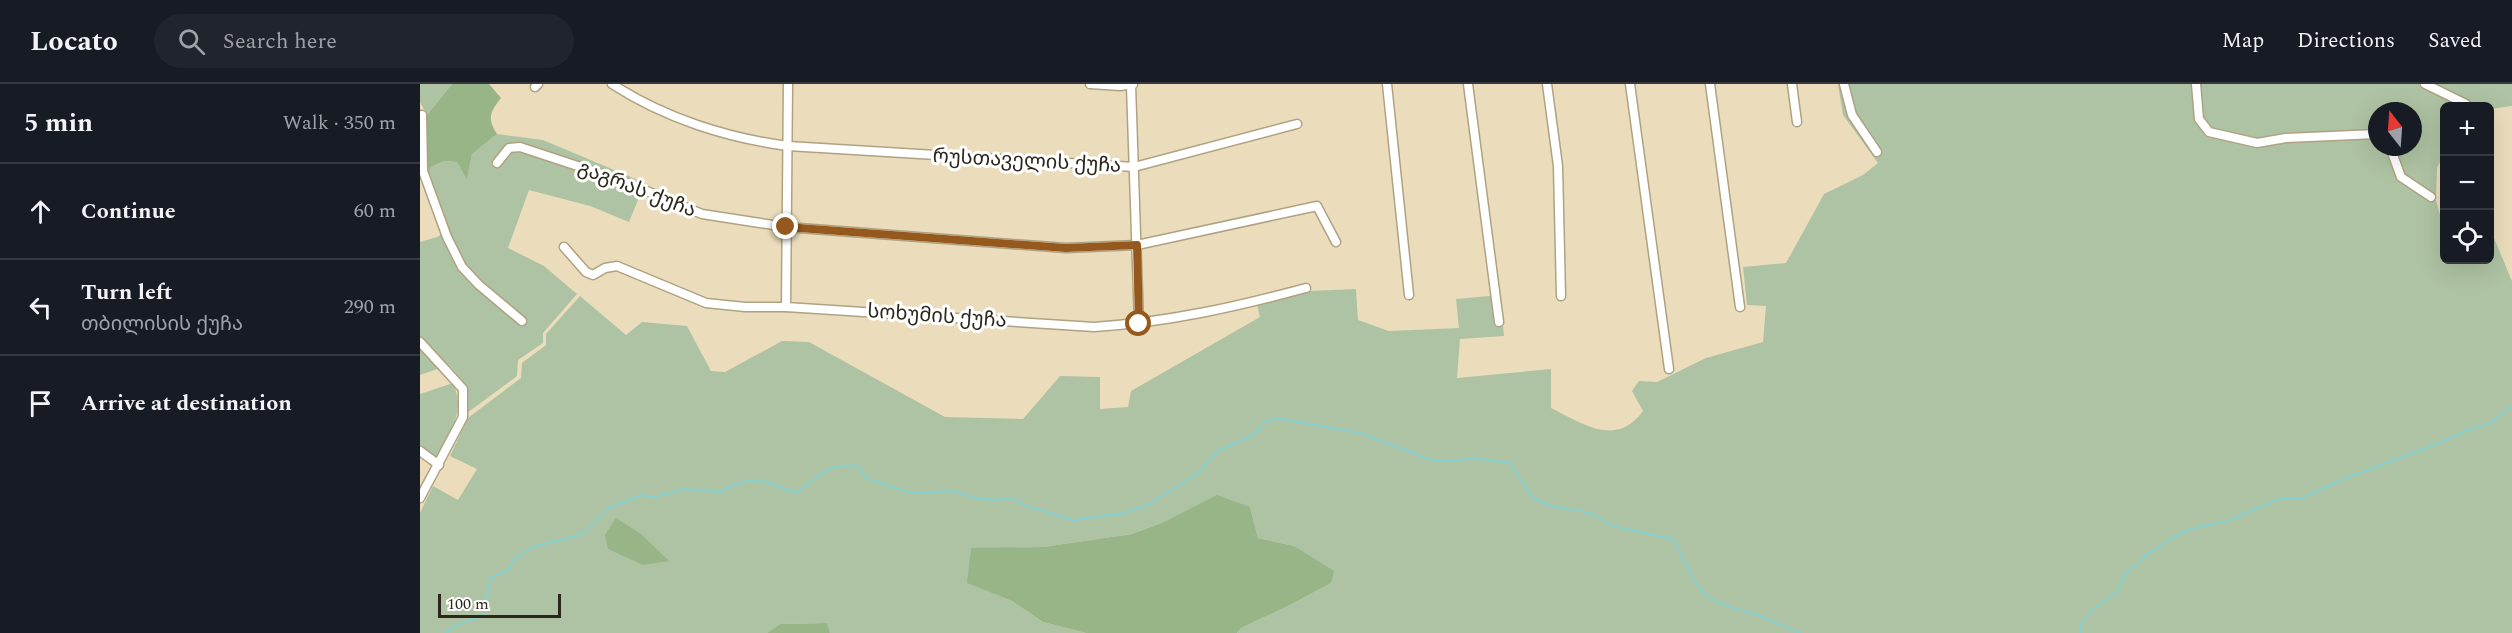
<!DOCTYPE html>
<html lang="en">
<head>
<meta charset="utf-8">
<style>
	body { margin:0; font-family:Spectral,"Noto Sans Georgian",serif; background:#20242c; color:#f1f3f6 }
	.controls { position:absolute; right:18px; top:18px; display:grid; overflow:hidden; border-radius:9px; box-shadow:0 6px 24px #0002 }
	.controls button { width:54px; height:54px; display:grid; place-items:center; padding:0; border:0; border-bottom:2px solid #363941; background:#171b24; color:#f1f3f6; font:30px sans-serif }
	.compass { position:absolute; left:1948px; top:18px; width:54px; height:54px; border-radius:50%; background:#171b24; box-shadow:0 6px 24px #0002; rotate:343deg }
	.scale { position:absolute; left:18px; bottom:15px; width:123px; box-sizing:border-box; padding-left:6px; border:3px solid #2c271a; border-top:0; font-size:16px; line-height:21px; white-space:nowrap; color:#2c271a; -webkit-text-stroke:4px #fff; paint-order:stroke }
	.stop { position:absolute; width:18px; height:18px; margin:-14px; border:4px solid #96591d; border-radius:50%; background:#fff }
	.stop.end { background:#96591d; border-color:#fff; box-shadow:0 2px 6px #0008 }
	.list { margin:0; padding:0; list-style:none }
	h2 { display:flex; justify-content:space-between; align-items:center; height:78px; margin:0; padding:0 24px; font-size:26px }
	h2 small { font-size:20px; font-weight:400; color:#9ea1a6 }
	.list li { display:grid; grid-template-columns:39px 1fr auto; gap:18px; align-items:center; box-sizing:border-box; height:96px; padding:0 24px; border-top:2px solid #363941 }
	.list b { display:block; font-size:22px; white-space:nowrap }
	.list p { margin:0; font-size:20px; white-space:nowrap; color:#9ea1a6 }
	.list em { font-size:20px; font-style:normal; color:#9ea1a6 }
	.icon { flex:none; width:33px; height:33px; fill:none; stroke:currentColor; stroke-width:2; stroke-linecap:round; stroke-linejoin:round }
	.map { position:relative; flex:none; width:2092px; height:549px; overflow:hidden }
	header { display:flex; align-items:center; gap:36px; box-sizing:border-box; height:84px; padding:0 30px; background:#171b24; border-bottom:2px solid #363941 }
	header strong { font-size:28px }
	nav { display:flex; gap:33px; margin-inline-start:auto; font-size:21px }
	.search { width:420px; height:54px; background:#20242c; display:flex; align-items:center; gap:15px; box-sizing:border-box; padding:0 21px; border-radius:33px; color:#9ea1a6; font-size:22px }
	main { display:flex }
	aside { flex:1; background:#171b24 }
	.map>svg:first-child { display:block }
	.green { fill:#aec3a3; fill-rule:evenodd }
	.forest { fill:#97b587 }
	.lines { fill:none; stroke-linecap:round; stroke-linejoin:round }
	.stream { stroke:#86d0d0; stroke-width:2 }
	.minor-casing { stroke:#afa282; stroke-width:11 }
	.minor { stroke:#fff; stroke-width:8 }
	.route { stroke:#96591d; stroke-width:8 }
	.labels { text-anchor:middle; dominant-baseline:central; stroke-width:6; stroke-linejoin:round; paint-order:stroke }
	.street-label { font-size:20px; fill:#2c271a; stroke:#fff }
</style>
</head>
<body>
<header>
<strong>Locato</strong>
<div class="search"><svg class="icon" aria-label="search" viewBox="0 0 24 24"><circle cx="10" cy="10" r="6"/><path d="M15 15l6 6"/></svg>Search here</div>
<nav><a>Map</a><a>Directions</a><a>Saved</a></nav>
</header>
<main>
<aside>
<h2>5 min<small>Walk · 350 m</small></h2>
<ul class="list">
<li><svg class="icon" aria-label="ahead" viewBox="0 0 24 24"><path d="M12 20V5M6 11l6-6 6 6"/></svg><div><b>Continue</b></div><em>60 m</em></li>
<li><svg class="icon" aria-label="left" viewBox="0 0 24 24"><path d="M17 20v-9H6M10 6l-5 5 5 5"/></svg><div><b>Turn left</b><p>თბილისის ქუჩა</p></div><em>290 m</em></li>
<li><svg class="icon" aria-label="arrive" viewBox="0 0 24 24"><path d="M6 21V4h12l-3 4 3 4H6"/></svg><div><b>Arrive at destination</b></div></li>
</ul>
</aside>
<div class="map">
<svg width="2092" height="549" viewBox="0 0 2092 549">
	<rect width="100%" height="100%" fill="#ebddbc"/>
	<!-- green -->
	<g class="green">
		<polygon points="0,0 32,0 7,31 0,18"/>
		<path d="M 1418,0 L 2092,0 L 2092,22 L 2070,25 L 2070,22 L 2024,22 L 2024,70 L 2017,84 L 2016,117 L 2024,144 L 2024,176 L 2070,176 L 2070,158 L 2074,154 L 2092,197 L 2092,549 L 817,549 L 821,544 L 870,521 L 911,499 L 874,462 L 838,454 L 830,423 L 744,438 L 712,450 L 623,463 L 551,465 L 548,499 L 592,517 L 623,538 L 666,549 L 410,549 L 406,539 L 360,540 L 347,549 L 0,549 L 0,429 L 13,402 L 38,416 L 57,385 L 30,372 L 48,334 L 101,294 L 102,279 L 126,261 L 126,250 L 160,212 L 206,251 L 222,238 L 267,242 L 291,287 L 305,288 L 362,257 L 389,258 L 525,333 L 603,335 L 640,292 L 680,293 L 680,325 L 708,323 L 711,307 L 840,233 L 837,221 L 889,207 L 936,205 L 938,236 L 969,247 L 1039,244 L 1036,215 L 1080,211 L 1084,252 L 1040,255 L 1037,294 L 1131,285 L 1131,324 C 1164,340 1196,364 1223,327 L 1212,307 L 1219,297 L 1237,298 L 1286,274 L 1343,258 L 1346,222 L 1327,221 L 1323,183 L 1366,179 L 1404,110 L 1443,91 L 1458,79 L 1423,31 ZM 1957,27 L 1993,27 L 1993,63 L 1957,63 Z"/>
		<polygon points="77,50 123,56 225,99 209,138 170,122 109,106 88,164 124,182 157,210 123,249 123,259 98,276 97,292 47,329 47,302 29,281 0,291 0,158 17,153 30,146 9,89 11,83 24,77 37,78 47,94 52,70"/>
		<path d="M 33,299 C 46,329 30,347 16,374 L 0,362 L 0,310 Z"/>
	</g>
	<!-- forest -->
	<g class="forest">
		<path d="M 32,0 L 69,0 L 81,14 C 70,28 67,34 77,50 L 52,70 L 47,95 L 37,78 L 24,77 L 11,83 L 9,89 L 0,34 L 7,31 Z"/>
		<polygon points="797,411 830,423 838,454 874,462 914,487 911,499 870,521 821,544 817,549 666,549 623,538 592,517 547,499 551,464 623,463 712,450 744,438"/>
		<polygon points="196,434 221,450 249,477 223,481 188,465 185,451"/>
		<polygon points="407,539 410,549 347,549 360,540"/>
	</g>
	<g class="lines">
		<!-- stream -->
		<g class="stream">
			<path d="M 25,549 L 33,543 L 63,531 C 68,518 66,506 71,493 L 89,486 L 93,476 L 112,463 L 163,450 L 189,424 L 221,411 L 234,413 L 265,405 L 300,408 L 316,400 L 334,396 L 347,398 L 376,409 C 401,393 405,378 438,382 L 446,394 L 490,409 L 533,407 L 551,413 L 573,416 L 594,414 L 604,421 L 653,436 L 704,429 L 728,421 L 779,388 L 796,368 L 833,351 L 845,338 L 856,334 L 940,349 L 1014,377 L 1034,377 L 1054,374 L 1090,379 L 1112,413 L 1128,421 L 1171,429 L 1193,442 L 1252,455 C 1265,473 1270,499 1289,513 C 1306,525 1328,526 1346,534 C 1357,539 1368,545 1380,549"/>
			<polyline points="1660,549 1660,542 1674,524 1698,508 1704,492 1727,471 1750,455 1770,445 1807,437 1859,415 1882,414 1928,393 2017,360 2052,344 2069,340 2092,321"/>
		</g>
		<defs>
			<g id="minor">
				<path d="M 192,0 C 244,34 307,54 368,62 L 714,83 L 877,40"/>
				<path d="M 368,0 L 366,223 L 674,243 C 749,238 815,223 886,204"/>
				<polyline points="670,0 700,2 713,0"/>
				<polyline points="967,0 989,211"/>
				<polyline points="1048,0 1079,238"/>
				<polyline points="1127,0 1138,82 1141,212"/>
				<polyline points="1210,0 1249,285"/>
				<polyline points="1290,0 1320,223"/>
				<polyline points="1372,0 1377,38"/>
				<polyline points="1424,0 1432,31 1457,68"/>
				<polyline points="1776,0 1779,35 1789,48 1837,59 1866,54 1957,50"/>
				<polyline points="2005,0 2046,20"/>
				<polyline points="711,1 719,240"/>
				<polyline points="115,3 118,0"/>
				<polyline points="2,31 3,87 27,153 42,183 59,201 102,237"/>
				<polyline points="1970,63 1981,93 2011,113"/>
				<polyline points="77,79 89,64 100,63 200,96 282,130 366,143 646,164 717,161 897,122 916,158"/>
				<polyline points="144,163 166,188 173,191 185,184 197,182 286,219 325,223 366,223"/>
				<polyline points="0,258 43,305 43,333 0,414"/>
				<polyline points="0,367 19,381"/>
			</g>
		</defs>
		<!-- minor casing -->
		<use href="#minor" class="minor-casing"/>
		<!-- minor -->
		<use href="#minor" class="minor"/>
	</g>
	<g class="lines">
		<!-- route -->
		<polyline class="route" points="366,143 646,164 717,161 719,240"/>
	</g>
	<g class="labels">
		<!-- street labels -->
		<g class="street-label">
			<text transform="translate(607 77) rotate(3)">რუსთაველის ქუჩა</text>
			<text transform="translate(217 105) rotate(21)">გაგრას ქუჩა</text>
			<text transform="translate(517 232) rotate(4)">სოხუმის ქუჩა</text>
		</g>
	</g>
</svg>
<div class="controls">
<button>+</button>
<button>−</button>
<button><svg class="icon" aria-label="locate" viewBox="0 0 24 24"><circle cx="12" cy="12" r="6"/><path d="M12 2v4M12 18v4M2 12h4M18 12h4"/></svg></button>
</div>
<svg class="compass" viewBox="-18 -18 36 36"><path d="M0-13l5 13h-10z" fill="#e53935"/><path d="M0 13l5-13h-10z" fill="#9ea1a6"/></svg>
<div class="scale">100 m</div>
<div class="stop" style="left:719px;top:240px"></div>
<div class="stop end" style="left:366px;top:143px"></div>
</div>
</main>
</body>
</html>
